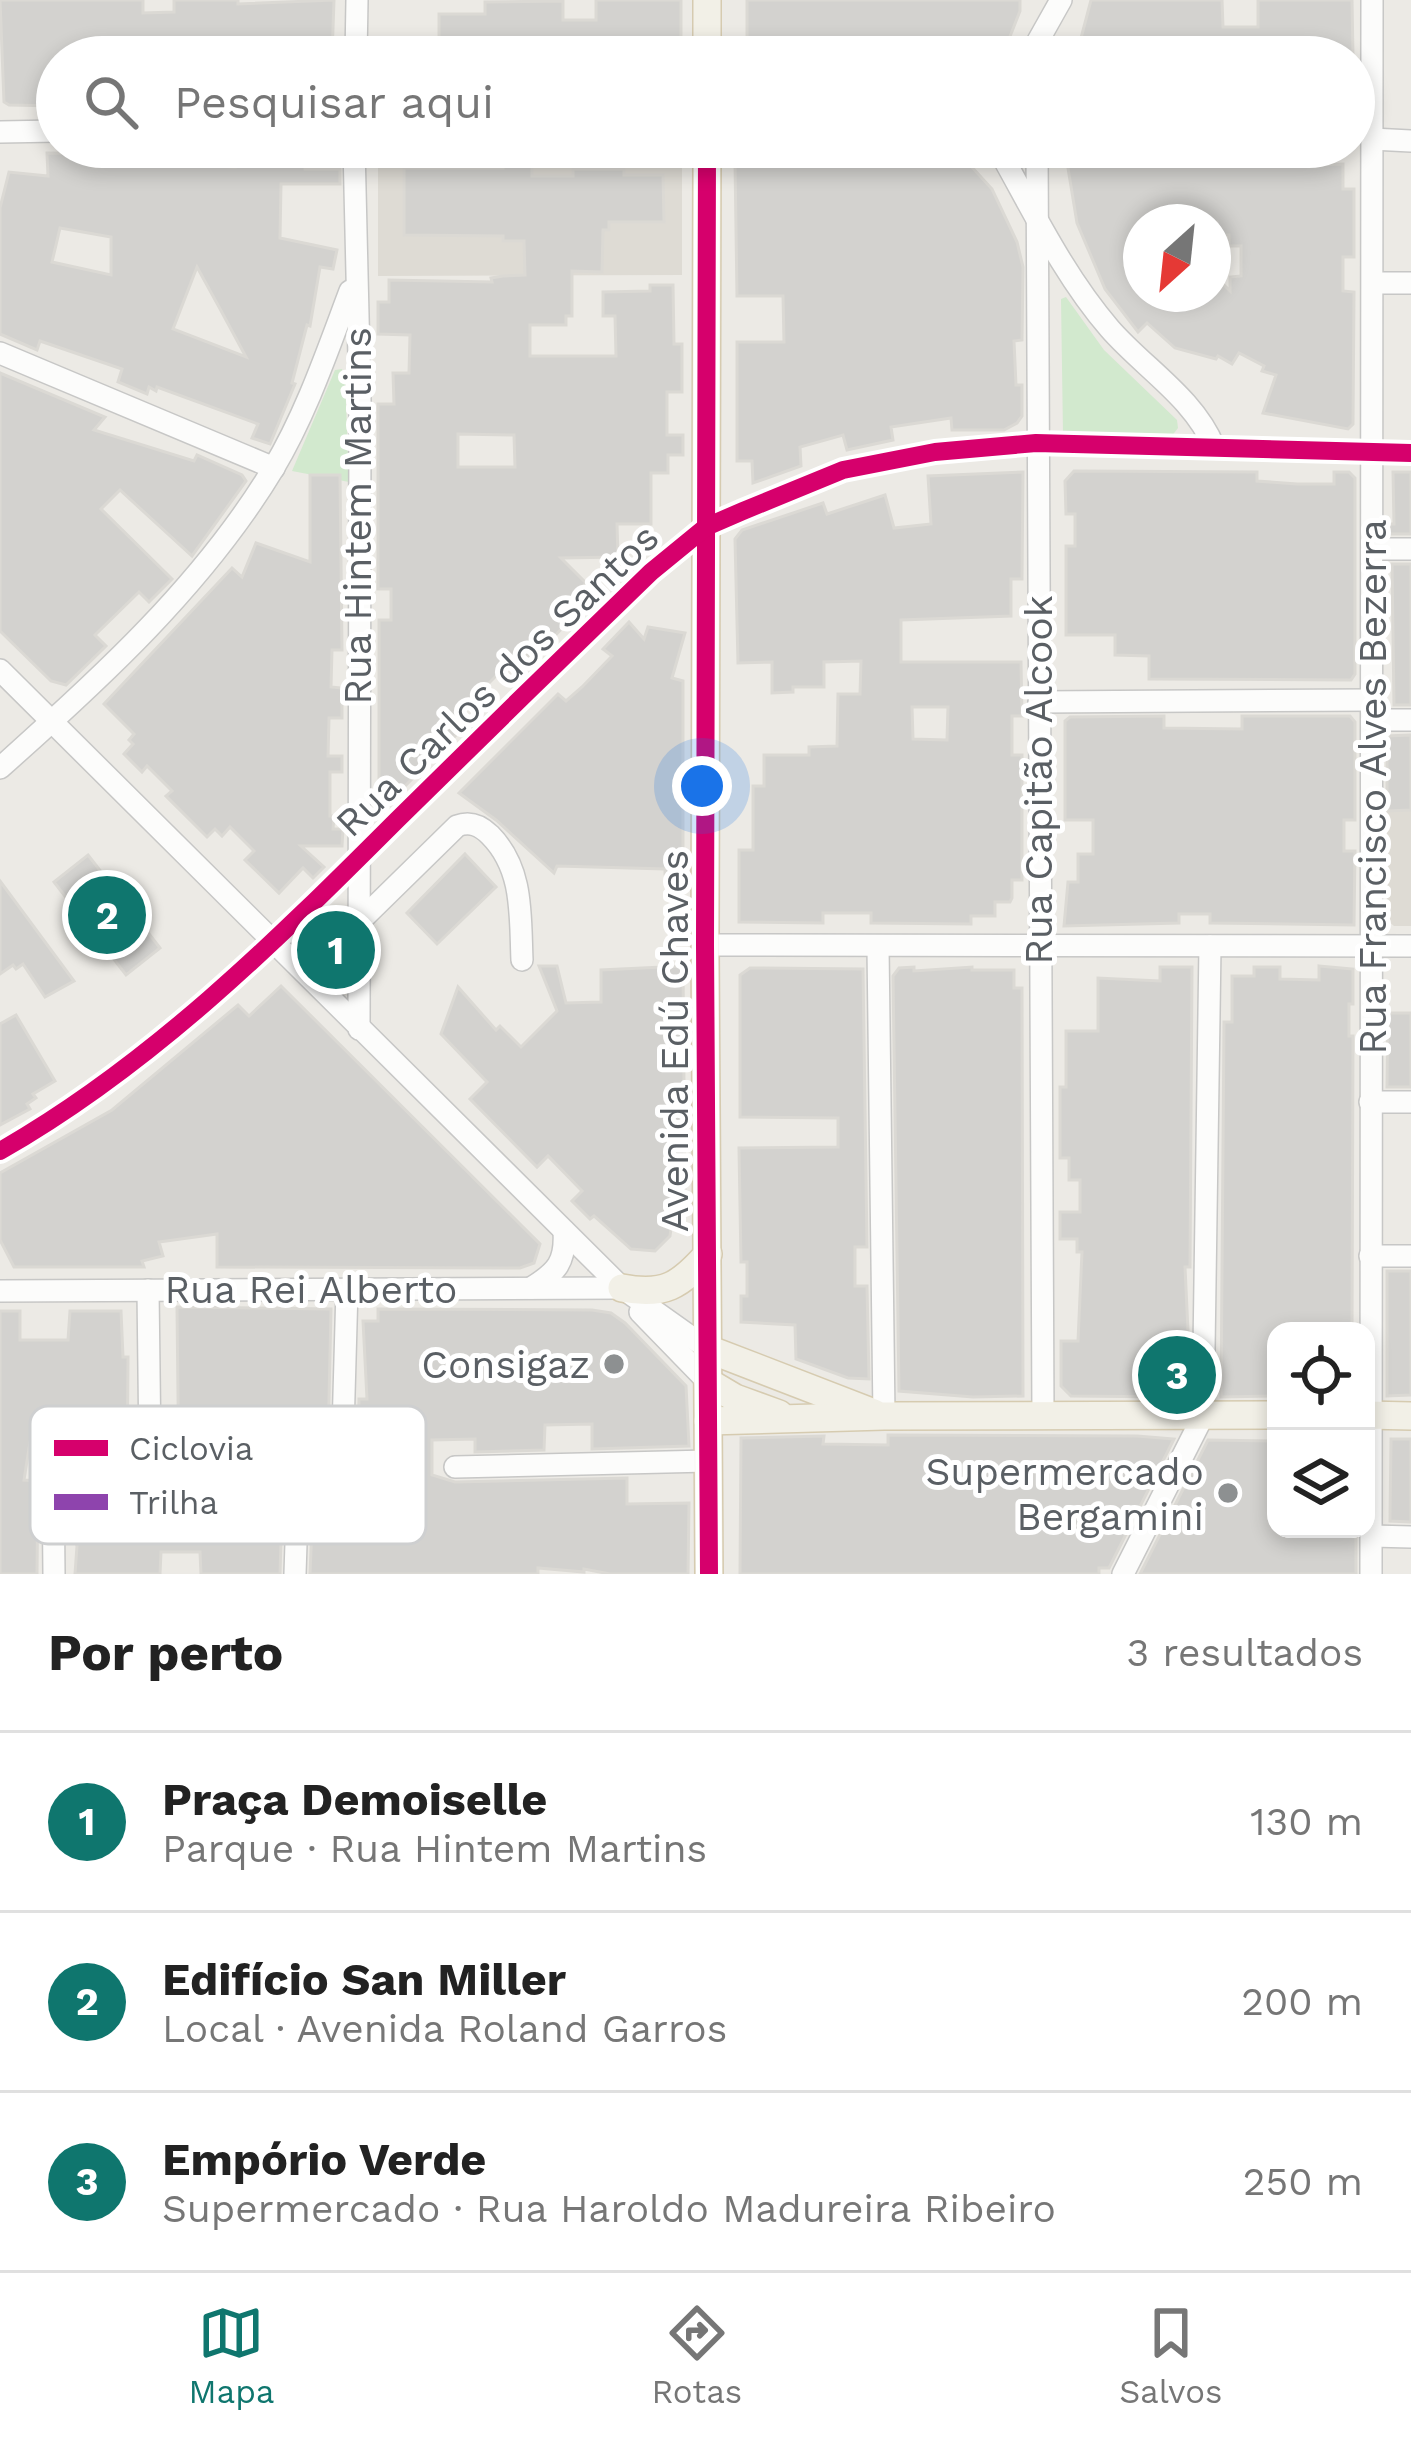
<!DOCTYPE html>
<html lang="pt">
<head>
<meta charset="utf-8">
<style>
	body { margin:0; font-family:"Work Sans",sans-serif; background:#f2f2f2; color:#222 }
	.controls { position:absolute; right:36px; bottom:36px; display:grid; overflow:hidden; border-radius:24px; box-shadow:0 6px 18px #0003 }
	.controls button { width:108px; height:108px; display:grid; place-items:center; padding:0; border:0; border-bottom:3px solid #e0e0e0; background:#fff; color:#222; font:60px sans-serif }
	.compass { position:absolute; left:1123px; top:204px; width:108px; height:108px; border-radius:50%; background:#fff; box-shadow:0 6px 18px #0003; rotate:207deg }
	.you { position:absolute; left:702px; top:786px; width:42px; height:42px; margin:-30px; border:9px solid #fff; border-radius:50%; background:#1a73e8; box-shadow:0 0 0 18px #1a73e833 }
	.badge { display:grid; place-items:center; width:78px; height:78px; border-radius:50%; background:#0f766e; color:#fff; font-size:39px; font-weight:700 }
	.pin { position:absolute; translate:-50% -50%; border:6px solid #fff; box-shadow:0 3px 12px #0006 }
	.list { margin:0; padding:0; list-style:none }
	h2 { display:flex; justify-content:space-between; align-items:center; height:156px; margin:0; padding:0 48px; font-size:51px }
	h2 small { font-size:39px; font-weight:400; color:#767676 }
	.list li { display:grid; grid-template-columns:78px 1fr auto; gap:36px; align-items:center; box-sizing:border-box; height:180px; padding:0 48px; border-top:3px solid #e0e0e0 }
	.list b { display:block; font-size:45px; white-space:nowrap }
	.list p { margin:0; font-size:39px; white-space:nowrap; color:#767676 }
	.list em { font-size:39px; font-style:normal; color:#767676 }
	.icon { flex:none; width:66px; height:66px; fill:none; stroke:currentColor; stroke-width:2; stroke-linecap:round; stroke-linejoin:round }
	.map { position:relative; flex:none; width:1411px; height:1574px; overflow:hidden }
	.search { position:absolute; background:#fff; box-shadow:0 6px 18px #0003; left:36px; right:36px; top:36px; height:132px; display:flex; align-items:center; gap:30px; box-sizing:border-box; padding:0 42px; border-radius:66px; color:#767676; font-size:45px }
	.sheet { height:696px; background:#fff }
	nav { display:flex; justify-content:space-around; align-items:center; box-sizing:border-box; height:168px; border-top:3px solid #e0e0e0; background:#fff; font-size:33px; color:#767676 }
	nav a { display:grid; justify-items:center; gap:6px }
	nav .on { color:#0f766e }
	.map>svg:first-child { display:block }
	.education { fill:#dedbd4 }
	.green { fill:#d2e9ce }
	.building { fill:#d3d2cf; stroke:#dbd9d4; stroke-width:3; fill-rule:evenodd }
	.lines { fill:none; stroke-linecap:round; stroke-linejoin:round }
	.minor-casing { stroke:#c7c7c6; stroke-width:24 }
	.major-casing { stroke:#d6cbb0; stroke-width:30 }
	.minor { stroke:#fcfcfb; stroke-width:21 }
	.major { stroke:#f2f0e7; stroke-width:27 }
	.quiet { stroke:#8e44ad; stroke-width:15; stroke-dasharray:30 15; stroke-linecap:butt }
	.cycleway-casing { stroke:#fff; stroke-width:26 }
	.cycleway { stroke:#d6006c; stroke-width:18 }
	.poi-dot { fill:#8d9091; stroke:#fff; stroke-width:4.5 }
	.labels { text-anchor:middle; dominant-baseline:central; stroke-width:10; stroke-linejoin:round; paint-order:stroke }
	.street-label { font-size:39px; fill:#5a5f64; stroke:#fff }
	.poi-label { font-size:39px; fill:#5a5f64; stroke:#fff; text-anchor:end }
	.key { fill:#fff; stroke:#cecfd0; stroke-width:3 }
	.key-label { font-size:33px; fill:#5a5f64 }
</style>
</head>
<body>
<div class="map">
<svg width="1411" height="1574" viewBox="0 0 1411 1574">
	<rect width="100%" height="100%" fill="#eceae5"/>
	<!-- education -->
	<g class="education">
		<polygon points="678,152 682,158 682,275 378,276 378,162 385,153"/>
		<polygon points="1387,811 1411,811 1411,926 1394,926 1387,920"/>
	</g>
	<!-- green -->
	<g class="green">
		<polygon points="1066,297 1104,350 1177,420 1178,428 1171,437 1063,435 1061,299"/>
		<polygon points="342,369 345,377 349,482 292,471 335,370"/>
	</g>
	<!-- building -->
	<g class="building">
		<polygon points="0,0 143,0 143,13 174,12 174,0 238,0 238,4 334,0 332,57 118,57 118,53 57,57 57,106 9,105 4,102"/>
		<polygon points="596,0 681,0 681,55 439,57 439,14 485,14 485,2 563,1 563,20 596,20"/>
		<polygon points="747,0 1020,0 1020,11 1007,44 996,57 747,57"/>
		<polygon points="1091,0 1222,0 1223,27 1258,27 1258,0 1352,0 1353,57 1076,57"/>
		<path d="M 1078,147 L 1166,147 L 1165,158 L 1198,158 L 1198,147 L 1229,147 L 1229,160 L 1260,160 L 1260,147 L 1282,147 L 1282,155 L 1291,155 L 1291,159 L 1313,159 L 1313,165 L 1343,164 L 1343,189 L 1354,189 L 1354,257 L 1343,257 L 1343,291 L 1354,292 L 1353,424 L 1348,429 L 1263,413 L 1276,375 L 1262,371 L 1264,366 L 1239,353 L 1232,364 L 1218,356 L 1216,359 L 1175,348 L 1147,323 L 1138,332 L 1105,289 L 1077,223 L 1067,162 ZM 1141,222 L 1217,222 L 1219,235 L 1229,235 L 1229,246 L 1241,246 L 1241,276 L 1230,277 L 1230,291 L 1213,274 L 1213,294 L 1141,294 Z"/>
		<polygon points="743,151 765,152 765,156 801,156 801,152 934,153 970,165 992,189 1017,242 1023,267 1022,340 1014,341 1016,385 1022,385 1022,416 1017,423 1004,430 952,430 951,418 891,427 893,440 847,450 843,435 800,447 801,466 753,483 752,461 737,461 737,342 784,342 783,296 737,296 735,161"/>
		<path d="M 47,153 L 142,154 L 142,163 L 235,167 L 235,153 L 304,153 L 305,169 L 340,169 L 340,184 L 281,184 L 280,238 L 337,250 L 333,269 L 320,267 L 310,326 L 307,325 L 292,383 L 295,384 L 270,444 L 252,438 L 258,424 L 157,387 L 156,391 L 149,387 L 147,394 L 118,382 L 122,369 L 40,341 L 37,350 L 0,334 L 0,208 L 9,172 L 48,176 ZM 60,228 L 111,237 L 111,275 L 52,262 ZM 197,267 L 219,307 L 246,357 L 173,329 Z"/>
		<path d="M 503,154 L 532,154 L 532,176 L 573,176 L 573,169 L 624,169 L 624,175 L 663,175 L 664,222 L 609,222 L 609,230 L 603,230 L 602,272 L 572,271 L 572,316 L 566,316 L 566,325 L 530,325 L 530,356 L 616,356 L 615,316 L 603,316 L 603,292 L 650,291 L 650,285 L 673,285 L 674,344 L 682,344 L 682,392 L 667,392 L 667,435 L 683,435 L 683,455 L 668,455 L 668,473 L 651,473 L 651,524 L 617,524 L 618,557 L 561,558 L 586,583 L 564,604 L 575,615 L 532,659 L 525,652 L 499,677 L 497,675 L 468,704 L 464,712 L 472,719 L 393,798 L 379,792 L 379,620 L 391,620 L 391,589 L 378,589 L 378,404 L 394,404 L 393,373 L 409,373 L 410,335 L 378,334 L 378,302 L 389,302 L 389,280 L 492,282 L 491,278 L 503,276 L 525,275 L 524,241 L 503,241 L 503,236 L 404,235 L 404,168 L 503,168 ZM 458,434 L 514,435 L 515,467 L 458,467 Z"/>
		<polygon points="0,373 105,417 94,430 194,461 197,455 242,475 246,481 192,556 120,490 101,509 172,579 149,602 139,592 95,635 106,646 66,685 51,681 0,631"/>
		<polygon points="1074,471 1257,472 1257,481 1297,484 1334,484 1334,472 1349,472 1355,478 1355,674 1351,680 1149,679 1149,656 1115,655 1115,635 1066,635 1066,546 1075,546 1075,514 1066,514 1065,481"/>
		<path d="M 1023,472 L 1022,579 L 1011,579 L 1011,616 L 901,620 L 901,662 L 1021,662 L 1022,716 L 1012,716 L 1012,755 L 1022,755 L 1022,880 L 1012,880 L 1012,898 L 1010,902 L 995,902 L 995,916 L 971,916 L 971,924 L 871,923 L 871,913 L 823,913 L 823,923 L 739,922 L 739,850 L 753,850 L 753,786 L 764,786 L 764,755 L 809,755 L 809,747 L 837,746 L 838,694 L 860,694 L 861,661 L 824,662 L 824,687 L 793,687 L 793,692 L 772,693 L 772,662 L 738,663 L 735,539 L 742,530 L 823,503 L 827,514 L 885,495 L 894,528 L 931,524 L 928,476 ZM 912,707 L 948,707 L 947,740 L 913,739 Z"/>
		<polygon points="1393,472 1411,472 1411,534 1389,534 1390,524 1394,524"/>
		<polygon points="310,475 340,475 342,650 332,650 331,687 342,688 342,718 329,718 328,756 342,756 342,772 330,772 330,816 334,816 333,829 343,829 342,846 301,846 324,867 313,878 303,868 279,893 245,860 254,851 230,827 222,836 215,829 207,837 166,796 172,791 147,766 142,772 124,754 133,744 129,740 134,734 104,704 232,568 242,577 256,543 310,562"/>
		<polygon points="1392,564 1411,564 1411,705 1394,705"/>
		<polygon points="629,622 644,639 648,627 685,633 672,678 683,681 683,874 665,874 665,869 557,866 554,873 496,820 459,793 558,694 566,701 582,687 612,656 603,649"/>
		<polygon points="1164,716 1164,728 1242,729 1242,716 1350,716 1355,722 1355,820 1344,820 1344,851 1355,851 1354,925 1210,923 1210,914 1179,914 1179,923 1064,926 1068,882 1078,882 1078,854 1093,854 1093,820 1065,820 1065,721 1070,717"/>
		<polygon points="1411,735 1411,810 1387,811 1387,736"/>
		<polygon points="465,854 496,887 437,944 407,913"/>
		<polygon points="88,855 160,948 126,975 54,882"/>
		<polygon points="0,881 74,981 45,997 23,964 16,969 13,965 0,974"/>
		<polygon points="539,966 557,966 566,1003 601,1002 601,970 683,966 685,1206 674,1206 670,1236 655,1251 631,1249 594,1216 590,1219 572,1201 582,1191 548,1156 537,1167 470,1099 487,1082 441,1034 458,987 496,1030 500,1026 521,1047 557,1011"/>
		<polygon points="1319,966 1353,969 1353,1004 1349,1004 1349,1036 1353,1036 1352,1331 1276,1331 1276,1396 1221,1397 1224,1022 1232,1022 1232,976 1254,976 1254,967 1280,967 1280,979 1319,980"/>
		<polygon points="914,967 914,971 972,967 972,970 1014,970 1014,988 1022,988 1023,1396 973,1397 899,1391 893,976 899,968"/>
		<polygon points="1160,967 1192,967 1190,1267 1185,1267 1189,1352 1184,1352 1184,1379 1172,1379 1172,1397 1071,1396 1061,1386 1061,1341 1078,1341 1082,1252 1077,1252 1077,1239 1060,1239 1060,1212 1080,1212 1080,1180 1069,1180 1069,1158 1060,1158 1060,1087 1066,1087 1066,1031 1098,1031 1098,978 1160,981"/>
		<polygon points="750,968 863,969 867,1247 855,1247 855,1286 867,1286 869,1379 848,1378 796,1359 795,1325 741,1322 741,1296 747,1296 747,1262 741,1262 739,1148 838,1147 838,1118 740,1117 740,975"/>
		<polygon points="281,986 540,1244 534,1263 520,1268 217,1267 217,1234 159,1242 163,1256 142,1261 144,1267 14,1267 0,1240 0,1173 112,1110 238,1005 249,1016"/>
		<polygon points="1388,1013 1411,1013 1411,1087 1387,1087"/>
		<polygon points="16,1015 55,1081 33,1094 36,1098 27,1104 30,1109 0,1125 0,1024"/>
		<polygon points="1387,1271 1411,1271 1411,1395 1387,1396"/>
		<polygon points="177,1307 331,1309 328,1445 324,1463 317,1463 317,1495 269,1497 266,1502 262,1538 281,1541 280,1574 201,1574 200,1552 161,1552 160,1574 75,1574 77,1546 75,1539 69,1538 63,1444 30,1442 24,1480 38,1481 37,1574 0,1574 0,1311 20,1311 20,1340 68,1340 70,1311 121,1311 123,1357 128,1357 127,1475 179,1482"/>
		<polygon points="378,1309 592,1310 611,1313 625,1323 686,1386 689,1446 592,1449 592,1424 545,1425 544,1450 475,1452 475,1439 432,1440 432,1475 455,1482 627,1478 627,1504 689,1503 688,1574 610,1574 584,1569 584,1572 538,1568 538,1574 310,1574 312,1526 370,1522 370,1447 358,1446 359,1399 367,1399 363,1321 378,1321"/>
		<polygon points="888,1435 1137,1436 1174,1439 1109,1568 1099,1568 1099,1574 740,1574 741,1438 824,1436 823,1444 888,1445"/>
		<polygon points="1391,1439 1411,1439 1411,1522 1390,1521"/>
		<polygon points="1208,1440 1276,1441 1276,1529 1356,1529 1356,1574 1140,1574"/>
	</g>
	<g class="lines">
		<defs>
			<g id="minor">
				<polyline points="356,57 357,0"/>
				<polyline points="1029,57 1061,0"/>
				<polyline points="0,132 57,131"/>
				<polyline points="1372,139 1411,141"/>
				<polyline points="354,147 360,400 359,1029"/>
				<polyline points="1037,147 1043,1416"/>
				<path d="M 1001,154 C 1034,213 1065,277 1110,329 C 1144,368 1194,398 1214,447"/>
				<polyline points="1374,283 1411,283"/>
				<polyline points="0,353 274,468"/>
				<polyline points="1373,549 1411,549"/>
				<polyline points="0,670 622,1288 708,1349"/>
				<polyline points="1039,702 1373,700"/>
				<polyline points="1373,720 1411,720"/>
				<path d="M 0,768 C 100,679 203,585 273,469 C 306,414 327,352 350,291"/>
				<path d="M 357,924 L 457,826 C 470,821 480,825 490,835 C 524,869 520,916 522,960"/>
				<polyline points="705,945 1411,946"/>
				<polyline points="878,947 884,1416"/>
				<polyline points="1370,1102 1411,1102"/>
				<path d="M 0,1151 C 151,1065 275,942 397,820 C 481,737 566,654 651,572 L 706,527 L 743,511 L 843,470 L 935,452 L 1036,443 L 1411,453"/>
				<polyline points="1370,1256 1411,1256"/>
				<path d="M 531,1288 C 557,1272 566,1262 564,1231"/>
				<polyline points="148,1290 150,1452"/>
				<polyline points="0,1291 622,1288"/>
				<polyline points="640,1312 708,1382"/>
				<polyline points="455,1467 708,1461"/>
				<polyline points="53,1477 54,1574"/>
				<polyline points="1372,1536 1411,1537"/>
				<polyline points="295,1574 297,1513 336,1508 341,1500 347,1289"/>
				<polyline points="1123,1574 1203,1416 1210,946"/>
				<polyline points="1371,1574 1372,0"/>
			</g>
			<g id="major">
				<polyline points="707,57 707,0"/>
				<polyline points="707,147 705,945 709,1574"/>
				<path d="M 622,1288 C 664,1296 680,1286 708,1254"/>
				<polyline points="708,1349 874,1413"/>
				<polyline points="708,1382 735,1398 779,1414"/>
				<polyline points="1366,1415 1411,1416"/>
				<polyline points="708,1421 884,1416 1276,1415"/>
			</g>
		</defs>
		<!-- minor casing -->
		<use href="#minor" class="minor-casing"/>
		<!-- major casing -->
		<use href="#major" class="major-casing"/>
		<!-- minor -->
		<use href="#minor" class="minor"/>
		<!-- major -->
		<use href="#major" class="major"/>
		<!-- quiet -->
		<polyline class="quiet" points="295,1521 299,1511 329,1509 341,1500"/>
		<defs>
			<g id="cycleway">
				<polyline points="707,147 705,945 709,1574"/>
				<path d="M 0,1151 C 151,1065 275,942 397,820 C 481,737 566,654 651,572 L 706,527 L 743,511 L 843,470 L 935,452 L 1036,443 L 1411,453"/>
			</g>
		</defs>
		<!-- cycleway casing -->
		<use href="#cycleway" class="cycleway-casing"/>
		<!-- cycleway -->
		<use href="#cycleway" class="cycleway"/>
	</g>
	<!-- markers -->
	<g class="poi-dot">
		<circle cx="614" cy="1364" r="12"/>
		<circle cx="1228" cy="1493" r="12"/>
	</g>
	<g class="labels">
		<!-- street labels -->
		<g class="street-label">
			<text transform="translate(357 516) rotate(-90)">Rua Hintem Martins</text>
			<text transform="translate(497 680) rotate(-44)">Rua Carlos dos Santos</text>
			<text transform="translate(1038 780) rotate(-90)">Rua Capitão Alcook</text>
			<text transform="translate(1372 787) rotate(-90)">Rua Francisco Alves Bezerra</text>
			<text transform="translate(674 1041) rotate(-90)">Avenida Edú Chaves</text>
			<text x="311" y="1289">Rua Rei Alberto</text>
		</g>
		<!-- poi labels -->
		<g class="poi-label">
			<text x="590" y="1364">Consigaz</text>
			<text x="1204" y="1471">Supermercado<tspan x="1204" dy="45">Bergamini</tspan></text>
		</g>
	</g>
	<!-- legend -->
	<rect x="30" y="1406" width="396" height="138" rx="18" class="key"/>
	<rect x="54" y="1440" width="54" height="16" fill="#d6006c"/>
	<rect x="54" y="1494" width="54" height="16" fill="#8e44ad"/>
	<g class="key-label">
		<text x="129" y="1460">Ciclovia</text>
		<text x="129" y="1514">Trilha</text>
	</g>
</svg>
<div class="controls">
<button><svg class="icon" aria-label="locate" viewBox="0 0 24 24"><circle cx="12" cy="12" r="6"/><path d="M12 2v4M12 18v4M2 12h4M18 12h4"/></svg></button>
<button><svg class="icon" aria-label="layers" viewBox="0 0 24 24"><path d="M12 4l9 5-9 5-9-5zM3 14l9 5 9-5"/></svg></button>
</div>
<svg class="compass" viewBox="-18 -18 36 36"><path d="M0-13l5 13h-10z" fill="#e53935"/><path d="M0 13l5-13h-10z" fill="#767676"/></svg>
<div class="you"></div>
<div class="pin badge" style="left:336px;top:950px">1</div>
<div class="pin badge" style="left:107px;top:915px">2</div>
<div class="pin badge" style="left:1177px;top:1375px">3</div>
<div class="search"><svg class="icon" aria-label="search" viewBox="0 0 24 24"><circle cx="10" cy="10" r="6"/><path d="M15 15l6 6"/></svg>Pesquisar aqui</div>
</div>
<section class="sheet">
<h2>Por perto<small>3 resultados</small></h2>
<ul class="list">
<li><span class="badge">1</span><div><b>Praça Demoiselle</b><p>Parque · Rua Hintem Martins</p></div><em>130 m</em></li>
<li><span class="badge">2</span><div><b>Edifício San Miller</b><p>Local · Avenida Roland Garros</p></div><em>200 m</em></li>
<li><span class="badge">3</span><div><b>Empório Verde</b><p>Supermercado · Rua Haroldo Madureira Ribeiro</p></div><em>250 m</em></li>
</ul>
</section>
<nav>
<a class="on"><svg class="icon" aria-label="map" viewBox="0 0 24 24"><path d="M3 6l6-2 6 2 6-2v14l-6 2-6-2-6 2zM9 4v14M15 6v14"/></svg>Mapa</a>
<a><svg class="icon" aria-label="directions" viewBox="0 0 24 24"><path d="M12 3l9 9-9 9-9-9zM9 14v-3h6M13 9l2 2-2 2"/></svg>Rotas</a>
<a><svg class="icon" aria-label="saved" viewBox="0 0 24 24"><path d="M7 4h10v16l-5-4-5 4z"/></svg>Salvos</a>
</nav>
</body>
</html>
